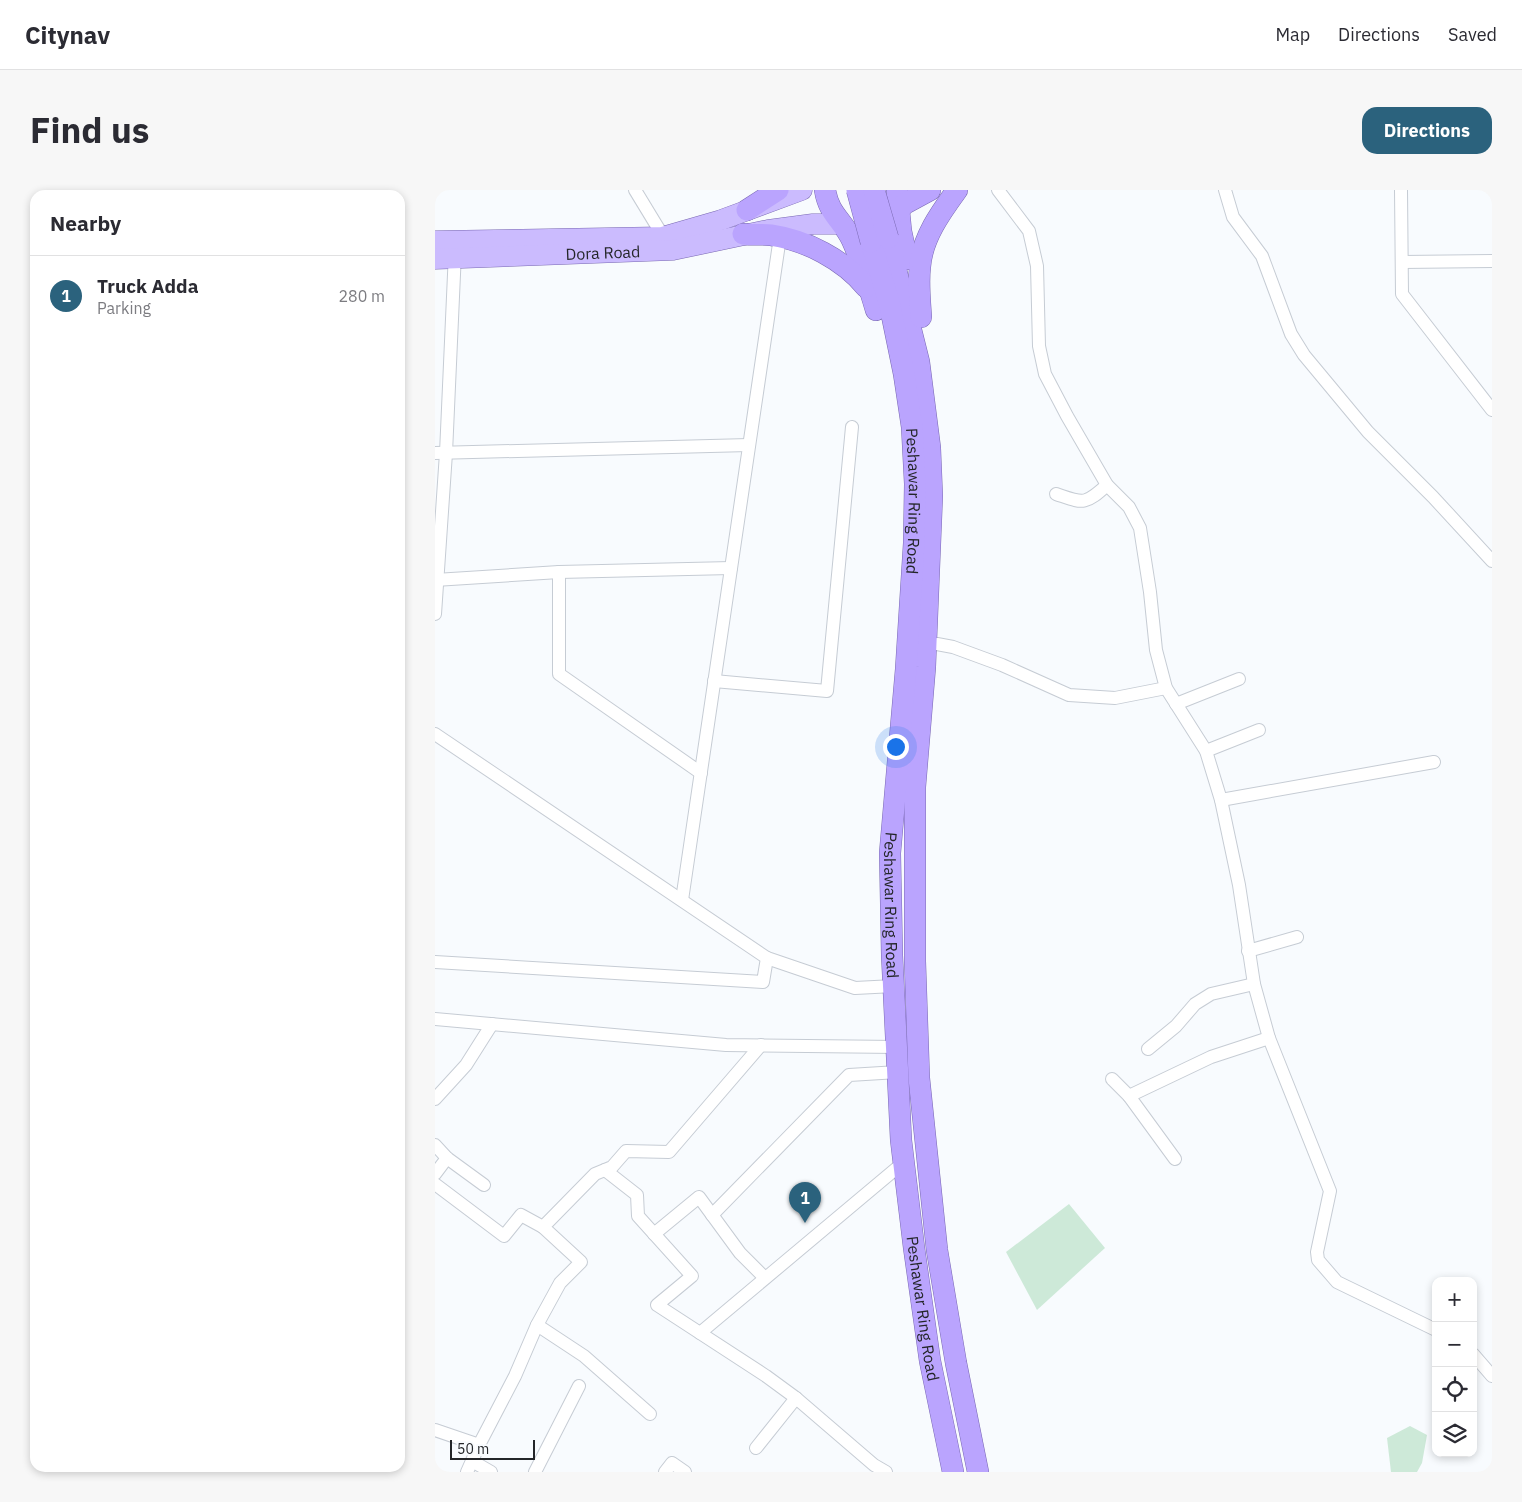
<!DOCTYPE html>
<html lang="en">
<head>
<meta charset="utf-8">
<style>
	body { margin:0; font-family:"IBM Plex Sans",sans-serif; background:#f7f7f7; color:#2b2b33 }
	.controls { position:absolute; right:15px; bottom:15px; display:grid; overflow:hidden; border-radius:10px; box-shadow:0 2px 8px #0003 }
	.controls button { width:45px; height:45px; display:grid; place-items:center; padding:0; border:0; border-bottom:1px solid #e1e1e2; background:#fff; color:#2b2b33; font:25px sans-serif }
	.scale { position:absolute; left:15px; bottom:12px; width:85px; box-sizing:border-box; padding-left:5px; border:2px solid #242629; border-top:0; font-size:14px; line-height:18px; white-space:nowrap; color:#242629; -webkit-text-stroke:4px #f8fbfe; paint-order:stroke }
	.you { position:absolute; left:460px; top:556px; width:18px; height:18px; margin:-12px; border:4px solid #fff; border-radius:50%; background:#1a73e8; box-shadow:0 0 0 8px #1a73e833 }
	.badge { display:grid; place-items:center; width:32px; height:32px; border-radius:50%; background:#2b627d; color:#fff; font-size:16px; font-weight:700 }
	.pin { position:absolute; translate:-50% -41px; filter:drop-shadow(0 1px 2px #0008) }
	.pin::after { content:''; position:absolute; top:26px; width:18px; height:15px; background:inherit; clip-path:polygon(0 0,100% 0,50% 100%) }
	.list { margin:0; padding:0; list-style:none }
	h2 { display:flex; justify-content:space-between; align-items:center; height:65px; margin:0; padding:0 20px; font-size:21px }
	h2 small { font-size:16px; font-weight:400; color:#7c7c81 }
	.list li { display:grid; grid-template-columns:32px 1fr auto; gap:15px; align-items:center; box-sizing:border-box; height:80px; padding:0 20px; border-top:1px solid #e1e1e2 }
	.list b { display:block; font-size:19px; white-space:nowrap }
	.list p { margin:0; font-size:16px; white-space:nowrap; color:#7c7c81 }
	.list em { font-size:16px; font-style:normal; color:#7c7c81 }
	.icon { flex:none; width:28px; height:28px; fill:none; stroke:currentColor; stroke-width:2; stroke-linecap:round; stroke-linejoin:round }
	.map { position:relative; flex:none; width:1057px; height:1282px; overflow:hidden; border-radius:15px }
	header { display:flex; align-items:center; gap:30px; box-sizing:border-box; height:70px; padding:0 25px; background:#fff; border-bottom:1px solid #e1e1e2 }
	header strong { font-size:24px }
	nav { display:flex; gap:28px; margin-inline-start:auto; font-size:18px }
	.intro { display:flex; align-items:center; justify-content:space-between; box-sizing:border-box; height:120px; padding:0 30px }
	h1 { margin:0; font-size:35px }
	.button { padding:12px 22px; border-radius:15px; background:#2b627d; color:#fff; font-size:18px; font-weight:700 }
	main { display:flex; gap:30px; padding:0 30px }
	aside { flex:1; background:#fff; border-radius:15px; box-shadow:0 2px 8px #0003 }
	.map>svg:first-child { display:block }
	.green { fill:#cde9d8 }
	.lines { fill:none; stroke-linecap:round; stroke-linejoin:round }
	.minor-casing { stroke:#c6ccd4; stroke-width:14 }
	.primary-casing { stroke:#7a69b3; stroke-width:21 }
	.trunk-casing { stroke:#7a69b3; stroke-width:22 }
	.minor { stroke:#fff; stroke-width:12 }
	.primary { stroke:#cbbbfe; stroke-width:20 }
	.trunk { stroke:#baa4fe; stroke-width:21 }
	.trunk-bridge-casing { stroke:#7a69b3; stroke-width:22; stroke-linecap:butt }
	.trunk-bridge { stroke:#baa4fe; stroke-width:21 }
	.labels { text-anchor:middle; dominant-baseline:central; stroke-width:4; stroke-linejoin:round; paint-order:stroke }
	.street-label { font-size:16px; fill:#242629; stroke:#f8fbfe }
</style>
</head>
<body>
<header>
<strong>Citynav</strong>
<nav><a>Map</a><a>Directions</a><a>Saved</a></nav>
</header>
<div class="intro"><h1>Find us</h1><a class="button">Directions</a></div>
<main>
<aside>
<h2>Nearby<small></small></h2>
<ul class="list">
<li><span class="badge">1</span><div><b>Truck Adda</b><p>Parking</p></div><em>280 m</em></li>
</ul>
</aside>
<div class="map">
<svg width="1057" height="1282" viewBox="0 0 1057 1282">
	<rect width="100%" height="100%" fill="#f8fbfe"/>
	<!-- green -->
	<g class="green">
		<polygon points="634,1014 670,1058 602,1120 571,1062"/>
		<polygon points="975,1236 992,1245 987,1273 982,1282 956,1282 952,1248"/>
	</g>
	<g class="lines">
		<defs>
			<g id="minor">
				<polyline points="200,0 231,51"/>
				<polyline points="563,0 594,41 602,76 604,156 610,184 632,226 672,295 694,317 705,338 715,402 721,460 731,498 771,561 786,610 804,695 819,794 834,848 895,1001 882,1062 883,1070 902,1092 1001,1140"/>
				<polyline points="790,0 798,27 827,66 856,144 869,165 933,242 998,307 1057,371"/>
				<polyline points="966,0 967,104 1057,220"/>
				<polyline points="967,72 1057,71"/>
				<polyline points="0,263 314,255"/>
				<path d="M 621,304 C 648,313 649,316 672,295"/>
				<polyline points="124,382 124,484 266,583"/>
				<polyline points="0,390 124,382 296,378"/>
				<polyline points="0,424 11,263 20,62"/>
				<polyline points="502,454 518,457 567,475 634,505 680,508 731,498"/>
				<polyline points="279,491 392,501 417,237"/>
				<polyline points="741,514 804,489"/>
				<polyline points="0,544 332,768 328,792 0,772"/>
				<polyline points="771,561 824,540"/>
				<polyline points="786,610 999,572"/>
				<polyline points="247,710 345,47"/>
				<polyline points="813,761 862,747"/>
				<polyline points="332,768 420,798 459,796"/>
				<polyline points="0,829 291,855 462,857"/>
				<polyline points="713,859 741,836 760,814 776,804 819,794"/>
				<polyline points="677,889 694,906"/>
				<polyline points="0,909 31,875 57,834"/>
				<polyline points="0,955 12,968 49,995"/>
				<polyline points="740,969 694,906 776,867 834,848"/>
				<polyline points="170,980 202,1005 203,1026 257,1086 222,1115 331,1186 361,1208"/>
				<polyline points="0,984 12,968"/>
				<polyline points="0,994 69,1046 86,1025 108,1037"/>
				<polyline points="277,1025 414,885 463,882"/>
				<polyline points="219,1044 264,1007 305,1063 330,1088"/>
				<polyline points="102,1135 149,1166 215,1224"/>
				<polyline points="265,1143 469,972"/>
				<polyline points="1038,1164 1057,1186"/>
				<polyline points="0,1240 44,1255"/>
				<polyline points="321,1258 361,1208 439,1275 451,1282"/>
				<polyline points="37,1271 56,1282"/>
				<polyline points="32,1282 44,1255 80,1186 102,1135 125,1093 146,1072 108,1037 160,984 177,977 191,961 234,962 326,855"/>
				<polyline points="100,1282 144,1196"/>
				<polyline points="230,1282 237,1273 250,1282"/>
			</g>
			<g id="primary">
				<polyline points="0,51 227,47 286,30 367,0"/>
				<path id="s1" d="M 0,69 L 238,60 L 333,40 L 378,34 L 407,34"/>
			</g>
			<g id="trunk">
				<path d="M 390,0 C 394,25 408,30 417,50 C 427,72 434,97 441,120"/>
				<polyline points="462,0 466,41 472,69"/>
				<polyline points="312,20 343,0"/>
				<polyline points="456,25 471,13 495,0"/>
				<path d="M 308,44 C 317,45 327,44 336,45 C 371,50 409,70 431,97"/>
				<polyline points="453,48 484,172 495,258 497,306 490,477 480,597 480,771 484,888 502,1060 521,1173 543,1282"/>
				<path id="s2" d="M 436,52 L 455,116 L 469,184 L 477,237 L 480,294 L 479,353 L 471,479 L 455,663 L 457,765 L 466,950 L 479,1058 L 495,1171 L 518,1282"/>
				<path d="M 486,127 C 485,111 483,93 485,77 C 487,48 506,22 522,0"/>
			</g>
		</defs>
		<!-- minor casing -->
		<use href="#minor" class="minor-casing"/>
		<!-- primary casing -->
		<use href="#primary" class="primary-casing"/>
		<!-- trunk casing -->
		<use href="#trunk" class="trunk-casing"/>
		<!-- minor -->
		<use href="#minor" class="minor"/>
		<!-- primary -->
		<use href="#primary" class="primary"/>
		<!-- trunk -->
		<use href="#trunk" class="trunk"/>
		<defs>
			<g id="trunk-bridge">
				<polyline points="422,0 436,52"/>
				<polyline points="439,0 453,48"/>
			</g>
		</defs>
		<!-- trunk-bridge casing -->
		<use href="#trunk-bridge" class="trunk-bridge-casing"/>
		<!-- trunk-bridge -->
		<use href="#trunk-bridge" class="trunk-bridge"/>
	</g>
	<g class="labels">
		<!-- street labels -->
		<g class="street-label">
			<text stroke="none"><textPath href="#s1" startOffset="168">Dora Road</textPath></text>
			<text stroke="none"><textPath href="#s2" startOffset="264">Peshawar Ring Road</textPath></text>
			<text stroke="none"><textPath href="#s2" startOffset="669">Peshawar Ring Road</textPath></text>
			<text stroke="none"><textPath href="#s2" startOffset="1074">Peshawar Ring Road</textPath></text>
		</g>
	</g>
</svg>
<div class="controls">
<button>+</button>
<button>−</button>
<button><svg class="icon" aria-label="locate" viewBox="0 0 24 24"><circle cx="12" cy="12" r="6"/><path d="M12 2v4M12 18v4M2 12h4M18 12h4"/></svg></button>
<button><svg class="icon" aria-label="layers" viewBox="0 0 24 24"><path d="M12 4l9 5-9 5-9-5zM3 14l9 5 9-5"/></svg></button>
</div>
<div class="scale">50 m</div>
<div class="you"></div>
<div class="pin badge" style="left:370px;top:1033px">1</div>
</div>
</main>
</body>
</html>
